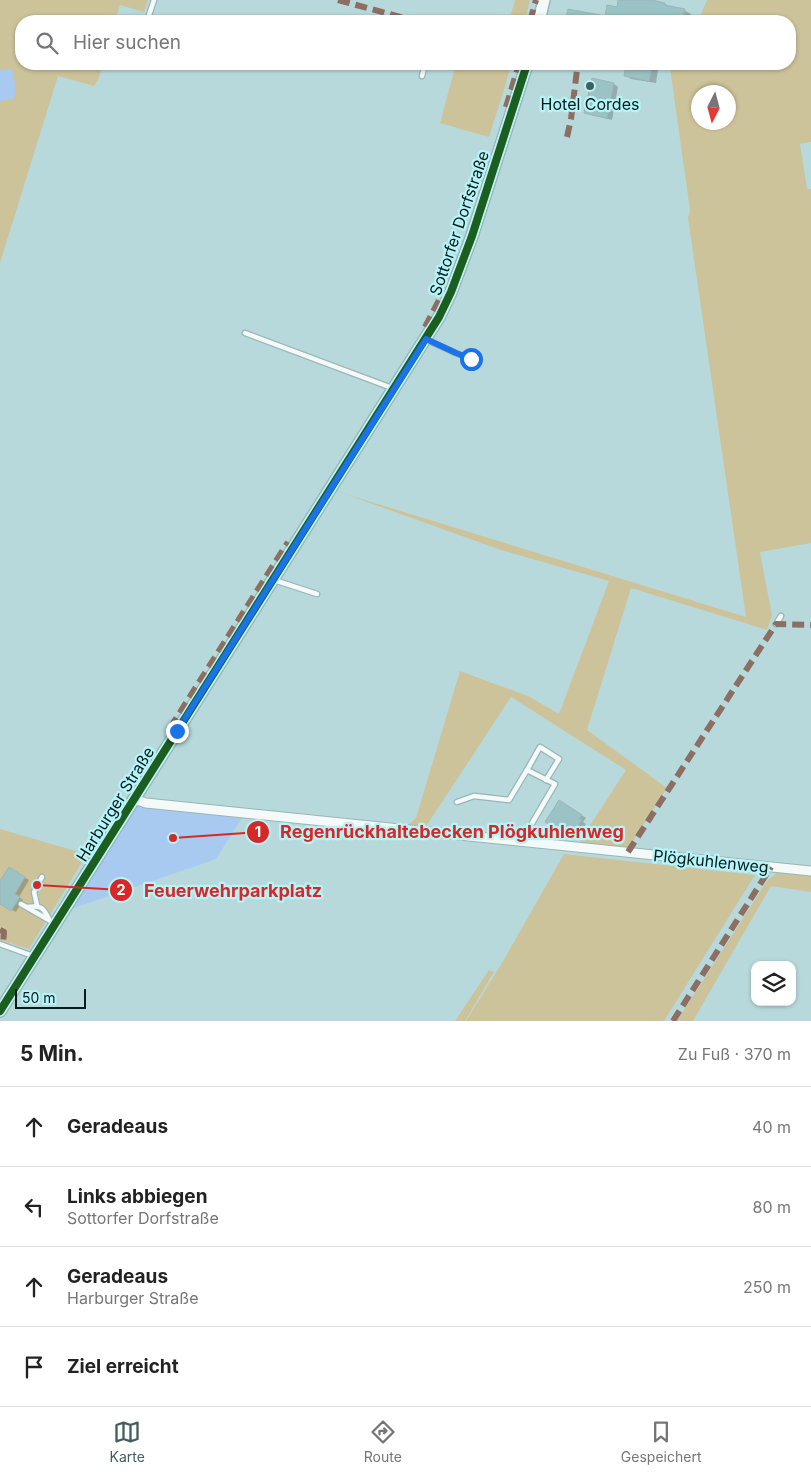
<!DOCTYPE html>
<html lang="de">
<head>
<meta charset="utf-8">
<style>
	body { margin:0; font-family:Inter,sans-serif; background:#f2f2f2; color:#222 }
	.controls { position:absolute; right:15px; bottom:15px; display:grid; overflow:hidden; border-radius:10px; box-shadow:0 1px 4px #0004 }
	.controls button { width:45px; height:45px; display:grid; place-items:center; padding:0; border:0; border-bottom:1px solid #e0e0e0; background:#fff; color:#222; font:25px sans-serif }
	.compass { position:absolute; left:691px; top:85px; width:45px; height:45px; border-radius:50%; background:#fff; box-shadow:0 1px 4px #0004; rotate:186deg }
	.scale { position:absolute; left:15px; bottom:12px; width:71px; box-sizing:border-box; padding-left:5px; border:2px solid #041c1d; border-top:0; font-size:14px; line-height:18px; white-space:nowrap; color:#041c1d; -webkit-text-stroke:4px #b7f4f7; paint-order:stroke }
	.stop { position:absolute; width:15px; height:15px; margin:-11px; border:4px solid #1a73e8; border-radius:50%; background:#fff }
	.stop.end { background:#1a73e8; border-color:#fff; box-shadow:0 1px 5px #0008 }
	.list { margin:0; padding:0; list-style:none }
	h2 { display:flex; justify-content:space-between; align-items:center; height:65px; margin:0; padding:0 20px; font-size:21px }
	h2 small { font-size:16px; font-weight:400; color:#767676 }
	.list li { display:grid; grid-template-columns:32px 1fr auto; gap:15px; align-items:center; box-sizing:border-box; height:80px; padding:0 20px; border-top:1px solid #e0e0e0 }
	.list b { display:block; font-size:19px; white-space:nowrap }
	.list p { margin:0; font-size:16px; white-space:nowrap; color:#767676 }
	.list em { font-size:16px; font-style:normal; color:#767676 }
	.icon { flex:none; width:28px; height:28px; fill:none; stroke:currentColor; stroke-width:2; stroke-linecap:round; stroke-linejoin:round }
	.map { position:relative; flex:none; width:811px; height:1021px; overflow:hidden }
	.search { position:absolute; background:#fff; box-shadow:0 1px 4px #0004; left:15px; right:15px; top:15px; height:55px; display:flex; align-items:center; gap:12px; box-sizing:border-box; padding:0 18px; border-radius:20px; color:#767676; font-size:19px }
	.sheet { height:385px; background:#fff }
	nav { display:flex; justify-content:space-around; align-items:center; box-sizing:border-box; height:70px; border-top:1px solid #e0e0e0; background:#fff; font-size:14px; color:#767676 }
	nav a { display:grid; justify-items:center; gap:2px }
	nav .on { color:#435e60 }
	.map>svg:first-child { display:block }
	.green { fill:#ccc39a; fill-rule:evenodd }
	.water { fill:#a8caf1 }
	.shadow { fill:#0003 }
	.building { fill:#9bc2c4; stroke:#9bb6b7 }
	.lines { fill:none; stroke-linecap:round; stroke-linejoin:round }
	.lane-casing { stroke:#9ab5b6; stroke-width:7 }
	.street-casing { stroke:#9ab5b6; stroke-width:11 }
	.secondary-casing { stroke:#9ab5b6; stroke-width:14 }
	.lane { stroke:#f4f9fa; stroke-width:4.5 }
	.street { stroke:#f4f9fa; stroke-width:9 }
	.secondary { stroke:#f4f9fa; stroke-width:11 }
	.quiet { stroke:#8d6e63; stroke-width:6; stroke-dasharray:12 6; stroke-linecap:butt }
	.cycleway-casing { stroke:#b7f4f7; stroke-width:11 }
	.cycleway { stroke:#1b5e20; stroke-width:8 }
	.route { stroke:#1a73e8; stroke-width:6 }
	.poi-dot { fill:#435e60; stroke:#b7f4f7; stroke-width:2 }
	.labels { text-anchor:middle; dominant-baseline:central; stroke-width:4.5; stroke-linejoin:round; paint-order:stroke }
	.poi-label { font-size:16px; fill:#041c1d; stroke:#b7f4f7 }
	.street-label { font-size:16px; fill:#041c1d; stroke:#b7f4f7 }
	.leader { fill:none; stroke:#d62828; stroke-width:2 }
	.callout-dot { fill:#d62828; stroke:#b7f4f7; stroke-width:2 }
	.mark-label { font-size:15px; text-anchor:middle; font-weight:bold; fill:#fff }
	.callout-label { font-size:18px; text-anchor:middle; font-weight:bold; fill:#d62828; stroke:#b7f4f7; stroke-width:4.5; stroke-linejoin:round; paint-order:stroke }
</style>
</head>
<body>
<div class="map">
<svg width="811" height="1021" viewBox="0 0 811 1021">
	<rect width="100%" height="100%" fill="#b8d9db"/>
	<!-- green -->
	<g class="green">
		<polygon points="0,0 148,0 144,12 120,5 115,21 21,21 21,64 103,64 98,80 94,86 58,76 0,263"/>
		<polygon points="515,0 530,0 525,21 509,21"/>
		<path d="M 707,0 L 811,0 L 811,142 L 800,144 L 807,189 L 811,189 L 811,543 L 760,552 L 772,616 L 767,630 L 631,588 L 587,730 L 667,788 L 629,847 L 582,844 L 581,839 L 626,770 L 511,697 L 425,828 L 407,826 L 416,818 L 460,671 L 528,696 L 559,714 L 609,581 L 501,550 L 342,493 L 746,617 L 688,218 L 690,210 L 670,68 L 676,64 L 790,64 L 790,21 L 698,21 ZM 698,92 L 728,92 L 728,122 L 698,122 Z"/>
		<polygon points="456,64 512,64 489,137 440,123"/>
		<polygon points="0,829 79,852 86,856 29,949 0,940"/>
		<polygon points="564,854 755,875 664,1021 466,1021 502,963"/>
		<polygon points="778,872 811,876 811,892 771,886 693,1021 677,1021 767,881"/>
		<polygon points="489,970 494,972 465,1021 455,1021"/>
	</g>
	<!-- water -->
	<g class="water">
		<polygon points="12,69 16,91 13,99 0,101 0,70"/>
		<polygon points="136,806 243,816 216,859 71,909"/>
	</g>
	<!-- shadow -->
	<g class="shadow">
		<polygon points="619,0 645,0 665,4 671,7 684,10 691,14 689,21 567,21 569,10 606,17 618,8"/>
		<polygon points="627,64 659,64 656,83 631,79 625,75"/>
		<polygon points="593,80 614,84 618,87 612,120 591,115 586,113"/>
		<polygon points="564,804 586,818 583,822 586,824 580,832 577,830 572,837 547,821"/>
		<polygon points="9,869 29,880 19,897 23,900 16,912 0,903 0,884"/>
	</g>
	<!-- building -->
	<g class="building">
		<polygon points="618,0 652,0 665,3 665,5 685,9 682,21 565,21 568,9 605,16 607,5 617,7"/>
		<polygon points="626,64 653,64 649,81 624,76"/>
		<polygon points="592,78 614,83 607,118 584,113"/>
		<polygon points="559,800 582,815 579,819 582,820 575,830 572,828 567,836 545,822"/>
		<polygon points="9,867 25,877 15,894 20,897 11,911 0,904 0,881"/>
	</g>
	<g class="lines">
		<defs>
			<g id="lane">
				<polyline points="147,21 154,0"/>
				<polyline points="422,76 425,64"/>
				<polyline points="245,333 392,388"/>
				<polyline points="427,340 456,353 471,359"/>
				<polyline points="274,580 317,594"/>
				<polyline points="776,624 781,616"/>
				<polyline points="527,770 540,747 559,759 546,780"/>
				<polyline points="457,802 474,796 509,800 527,770 555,784 531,825 527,841"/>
				<polyline points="21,904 54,923"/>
				<polyline points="37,905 34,892 42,877"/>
				<path d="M 27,907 C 41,905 43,907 49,919"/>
				<polyline points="0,944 33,956"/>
			</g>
			<polyline id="street" points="134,799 146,803 811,871"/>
			<g id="secondary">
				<polyline points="539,21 544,0"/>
				<polyline points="0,1011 439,317 451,292 472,236 527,64"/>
			</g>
		</defs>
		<!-- lane casing -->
		<use href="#lane" class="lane-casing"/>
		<!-- street casing -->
		<use href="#street" class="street-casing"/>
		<!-- secondary casing -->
		<use href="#secondary" class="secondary-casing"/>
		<!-- lane -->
		<use href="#lane" class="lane"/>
		<!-- street -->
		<use href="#street" class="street"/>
		<!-- secondary -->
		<use href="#secondary" class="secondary"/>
		<!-- quiet -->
		<g class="quiet">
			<polyline points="338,0 415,21"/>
			<polyline points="530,21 536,0"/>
			<polyline points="506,107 519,64"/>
			<polyline points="567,137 571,119 577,70"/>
			<polyline points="425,327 440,298"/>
			<polyline points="170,728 288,542"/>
			<polyline points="101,823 114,831"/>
			<polyline points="628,852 776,624 811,625"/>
			<polyline points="0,930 4,932 3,945"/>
			<polyline points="673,1021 771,867"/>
		</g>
		<defs>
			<polyline id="cycleway" points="0,1011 439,317 451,292 472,236 527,64"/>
		</defs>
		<!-- cycleway casing -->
		<use href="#cycleway" class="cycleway-casing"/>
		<!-- cycleway -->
		<use href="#cycleway" class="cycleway"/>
	</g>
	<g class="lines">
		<!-- route -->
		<polyline class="route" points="177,731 426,339 456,353 471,359"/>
	</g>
	<!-- markers -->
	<circle class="poi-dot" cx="590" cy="86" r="5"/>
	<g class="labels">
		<!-- poi labels -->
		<g class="poi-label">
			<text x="590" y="104">Hotel Cordes</text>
		</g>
		<!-- street labels -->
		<g class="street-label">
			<text transform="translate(459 223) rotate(-71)">Sottorfer Dorfstraße</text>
			<text transform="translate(115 804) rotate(-58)">Harburger Straße</text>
			<text transform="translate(711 861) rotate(6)">Plögkuhlenweg</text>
		</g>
	</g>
	<!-- callouts -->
	<path class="leader" d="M173 838L258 832M37 885L121 890"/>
	<g class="callout-dot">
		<circle cx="173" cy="838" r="5"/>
		<circle cx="37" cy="885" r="5"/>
		<circle cx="258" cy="832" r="12"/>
		<circle cx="121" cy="890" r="12"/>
	</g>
	<g class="mark-label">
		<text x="258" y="837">1</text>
		<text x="121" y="895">2</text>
	</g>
	<g class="callout-label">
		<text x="452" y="838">Regenrückhaltebecken Plögkuhlenweg</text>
		<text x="233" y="897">Feuerwehrparkplatz</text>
	</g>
</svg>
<div class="controls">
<button><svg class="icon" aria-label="layers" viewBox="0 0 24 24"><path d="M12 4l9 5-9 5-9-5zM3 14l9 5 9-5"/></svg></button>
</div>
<svg class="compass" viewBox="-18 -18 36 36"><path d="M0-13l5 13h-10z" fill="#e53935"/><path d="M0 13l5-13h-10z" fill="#767676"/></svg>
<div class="scale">50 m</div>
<div class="stop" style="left:471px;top:359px"></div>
<div class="stop end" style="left:177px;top:731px"></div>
<div class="search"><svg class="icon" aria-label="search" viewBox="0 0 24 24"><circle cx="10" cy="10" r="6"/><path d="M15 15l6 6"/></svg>Hier suchen</div>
</div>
<section class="sheet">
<h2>5 Min.<small>Zu Fuß · 370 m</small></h2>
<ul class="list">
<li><svg class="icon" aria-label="ahead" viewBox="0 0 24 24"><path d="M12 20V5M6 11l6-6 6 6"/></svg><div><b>Geradeaus</b></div><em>40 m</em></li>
<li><svg class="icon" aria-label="left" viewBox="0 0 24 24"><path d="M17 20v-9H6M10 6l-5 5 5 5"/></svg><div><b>Links abbiegen</b><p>Sottorfer Dorfstraße</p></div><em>80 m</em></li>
<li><svg class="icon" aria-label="ahead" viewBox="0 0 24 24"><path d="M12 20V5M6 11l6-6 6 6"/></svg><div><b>Geradeaus</b><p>Harburger Straße</p></div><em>250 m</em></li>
<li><svg class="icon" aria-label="arrive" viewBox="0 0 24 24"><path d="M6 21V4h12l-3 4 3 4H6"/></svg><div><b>Ziel erreicht</b></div></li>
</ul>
</section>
<nav>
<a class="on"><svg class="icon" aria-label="map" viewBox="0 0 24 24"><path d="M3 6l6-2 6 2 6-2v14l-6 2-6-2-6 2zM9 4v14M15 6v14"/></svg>Karte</a>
<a><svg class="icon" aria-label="directions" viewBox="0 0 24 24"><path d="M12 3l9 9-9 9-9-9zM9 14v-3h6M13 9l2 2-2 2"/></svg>Route</a>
<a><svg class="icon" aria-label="saved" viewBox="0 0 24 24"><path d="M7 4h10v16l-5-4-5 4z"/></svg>Gespeichert</a>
</nav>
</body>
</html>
